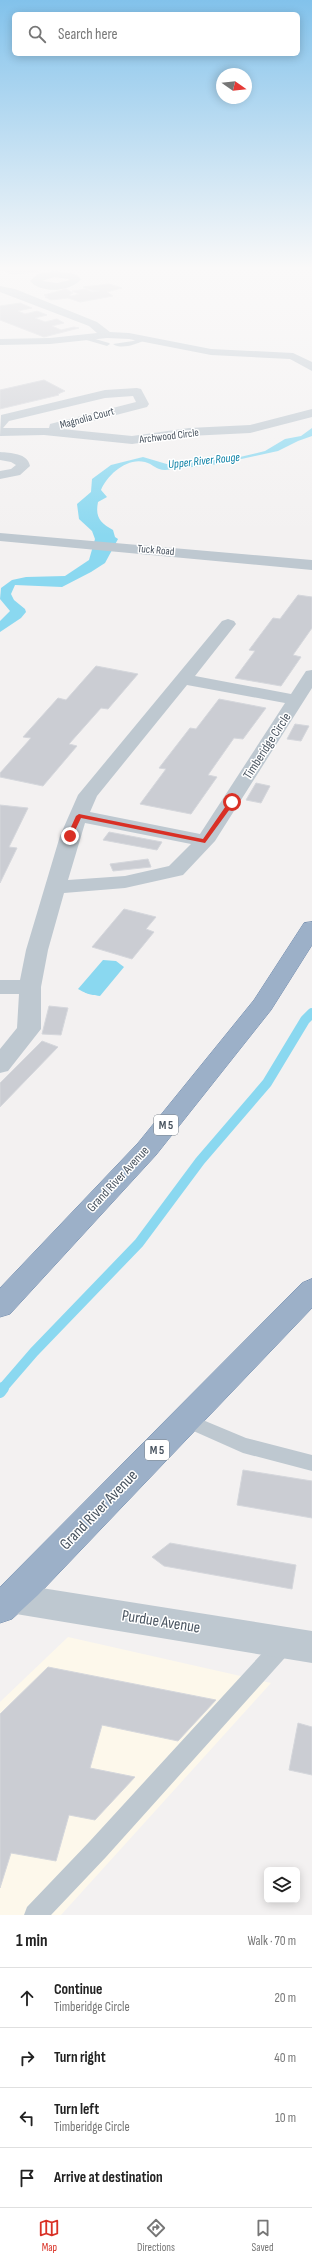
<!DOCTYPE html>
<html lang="en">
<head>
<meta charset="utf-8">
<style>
	body { margin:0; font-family:"Sofia Sans Condensed",sans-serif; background:#f2f2f2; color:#222 }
	.controls { position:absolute; right:12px; bottom:12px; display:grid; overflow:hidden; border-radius:6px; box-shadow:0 2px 10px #0003 }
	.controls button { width:36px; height:36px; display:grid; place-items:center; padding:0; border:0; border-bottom:1px solid #e0e0e0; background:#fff; color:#222; font:20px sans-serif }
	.compass { position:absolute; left:216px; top:68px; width:36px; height:36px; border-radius:50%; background:#fff; box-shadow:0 2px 10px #0003; rotate:104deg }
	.stop { position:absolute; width:12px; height:12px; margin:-9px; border:3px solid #d93025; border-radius:50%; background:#fff }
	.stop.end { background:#d93025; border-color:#fff; box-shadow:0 1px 4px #0008 }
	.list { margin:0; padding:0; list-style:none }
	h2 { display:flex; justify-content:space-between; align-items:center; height:52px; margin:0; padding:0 16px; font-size:17px }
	h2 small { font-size:13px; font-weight:400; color:#767676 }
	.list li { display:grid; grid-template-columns:26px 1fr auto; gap:12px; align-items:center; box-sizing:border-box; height:60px; padding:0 16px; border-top:1px solid #e0e0e0 }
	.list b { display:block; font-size:15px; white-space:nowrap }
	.list p { margin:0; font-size:13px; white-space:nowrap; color:#767676 }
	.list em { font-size:13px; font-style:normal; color:#767676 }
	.icon { flex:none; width:22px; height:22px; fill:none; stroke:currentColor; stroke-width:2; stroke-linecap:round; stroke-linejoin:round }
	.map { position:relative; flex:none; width:312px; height:1915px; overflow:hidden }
	.search { position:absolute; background:#fff; box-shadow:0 2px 10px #0003; left:12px; right:12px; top:12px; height:44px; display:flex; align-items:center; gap:10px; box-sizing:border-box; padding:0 14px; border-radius:6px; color:#767676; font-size:15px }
	.sheet { height:292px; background:#fff }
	nav { display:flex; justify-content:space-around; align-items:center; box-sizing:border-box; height:56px; border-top:1px solid #e0e0e0; background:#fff; font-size:11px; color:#767676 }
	nav a { display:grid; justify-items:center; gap:2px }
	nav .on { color:#d93025 }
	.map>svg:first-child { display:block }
	.commercial { fill:#fdf8eb }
	.water { fill:#8ad8f0 }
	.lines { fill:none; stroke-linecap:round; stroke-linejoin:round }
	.stream-far1 { stroke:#8ad8f0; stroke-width:10 }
	.stream { stroke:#8ad8f0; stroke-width:12 }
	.building { fill:#cbcdd3; stroke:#d5d7dc }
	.trunk-casing { stroke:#728cad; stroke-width:1 }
	.service { fill:#bec8d0; fill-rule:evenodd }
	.minor { fill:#bec8d0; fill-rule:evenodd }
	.trunk { fill:#9cb0c8; fill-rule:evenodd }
	.route { fill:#d93025 }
	.labels { text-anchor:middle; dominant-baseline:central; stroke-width:3; stroke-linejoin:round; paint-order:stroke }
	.far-street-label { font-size:11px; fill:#48535f; stroke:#fff }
	.far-water-label { font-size:12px; font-style:italic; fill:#077ea4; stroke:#fff }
	.shield { fill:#fff; stroke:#7f878f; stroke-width:1 }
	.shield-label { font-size:12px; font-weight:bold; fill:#48535f }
	.street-label { font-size:13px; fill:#48535f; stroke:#fff }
	.near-street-label { font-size:16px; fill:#48535f; stroke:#fff }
</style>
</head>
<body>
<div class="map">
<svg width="312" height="1915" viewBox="0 0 312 1915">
	<rect width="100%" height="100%" fill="#f3f1f1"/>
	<!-- commercial -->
	<polygon class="commercial" points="68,1637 271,1683 61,1915 0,1915 0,1702"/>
	<!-- water -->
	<g class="water">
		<path d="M 312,428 L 312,436 L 298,441 L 278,451 L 219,464 L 165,470 C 156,470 153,464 145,462 C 127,457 107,475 101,490 L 107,497 L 98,502 C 95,517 100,523 113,530 L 115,537 L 118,539 L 105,563 L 91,572 L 62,587 L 15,585 L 11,594 L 14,600 L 25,609 L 26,612 L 21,618 L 0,632 L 0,621 L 10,611 L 0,599 L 1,588 L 12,580 L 26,577 L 65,576 L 89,560 L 95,539 L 92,531 L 79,519 L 77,504 L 91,492 L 92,479 L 111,465 L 143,457 L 170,465 L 240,457 L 265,451 L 285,439 L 301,436 Z"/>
		<path d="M 103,960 L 116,961 L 124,967 L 100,996 C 88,994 89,995 78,989 Z"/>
	</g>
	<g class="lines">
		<!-- stream-far1 -->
		<polyline class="stream-far1" points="2,1389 34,1352 139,1243 200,1161 267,1083 305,1020 312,1013"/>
		<!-- stream -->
		<polyline class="stream" points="0,1392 3,1388"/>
	</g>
	<!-- building -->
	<g class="building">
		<polygon points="9,268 31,268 38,272 12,274 0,270"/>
		<polygon points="109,284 122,288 107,292 113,296 80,302 68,298 51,300 45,297 48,296 44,295 66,289 73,293 69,295 71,296 79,294 72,291 86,289 92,292 99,291 91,290 83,287"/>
		<polygon points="20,303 32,308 18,311 25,314 37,311 47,315 35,318 45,322 57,319 64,323 52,326 61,330 74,327 79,328 44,337 0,320 0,306"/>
		<polygon points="44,380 65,391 58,394 59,395 0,409 0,390"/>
		<polygon points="298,595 312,597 312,628 293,655 301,657 281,686 235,678 255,651 249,650 273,618 280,619"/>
		<polygon points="96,666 138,674 108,709 101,708 69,744 77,746 43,786 0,777 0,773 31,738 23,737 58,698 66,700"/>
		<polygon points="219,699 266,708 243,739 234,738 208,775 217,777 191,814 140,804 166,769 159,768 190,728 196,729"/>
		<polygon points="295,724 309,726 301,741 287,739"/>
		<polygon points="256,783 270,786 261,803 246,800"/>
		<polygon points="0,805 28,808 9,847 17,848 0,883"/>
		<polygon points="109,832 162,842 157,850 103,840"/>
		<polygon points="148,859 151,867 113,871 110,864"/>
		<polygon points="124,909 156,917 146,929 154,932 132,959 92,947"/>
		<polygon points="49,1006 68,1008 61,1035 42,1034"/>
		<polygon points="42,1041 58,1047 0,1107 0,1083"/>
		<polygon points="243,1470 312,1481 312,1518 237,1505"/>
		<polygon points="170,1543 296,1565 292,1589 164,1566 152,1557"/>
		<polygon points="48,1667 216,1700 178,1741 102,1725 90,1768 135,1777 95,1820 69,1815 56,1861 11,1853 0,1888 0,1714"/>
		<polygon points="298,1723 312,1727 312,1775 289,1770"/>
	</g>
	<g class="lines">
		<defs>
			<g id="trunk">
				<polygon points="312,922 312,945 271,1010 156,1155 10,1314 0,1317 0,1288 138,1143 254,1000 304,923"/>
				<polygon points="312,1279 312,1308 38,1595 12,1619 0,1623 0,1587 302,1283"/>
			</g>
		</defs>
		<!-- trunk casing -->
		<use href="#trunk" class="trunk-casing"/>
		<!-- service -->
		<g class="service">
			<polygon points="85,336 109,343 110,344 107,346 83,339 83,337"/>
			<path d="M 143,337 L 145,338 L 145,340 C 137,344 121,350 113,344 L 133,341 Z"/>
			<polygon points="186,1413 246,1438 312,1455 312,1471 243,1453 180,1425 177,1420 180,1415"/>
			<polygon points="284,1635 291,1637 294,1644 291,1651 106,1857 51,1915 24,1915 27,1907 90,1841 277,1637"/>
		</g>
		<!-- minor -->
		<g class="minor">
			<path d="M 54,271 L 75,274 L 81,279 C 71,292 41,294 30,281 L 38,274 ZM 54,277 L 68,279 L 70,280 L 57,283 L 42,281 Z"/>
			<polygon points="0,286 15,289 97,322 110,332 129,333 211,349 293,353 312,362 312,371 290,359 211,355 129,339 107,338 50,344 0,345 0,339 50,338 97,333 89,326 0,292"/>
			<path d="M 137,388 L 141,389 L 149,404 L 147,407 L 62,429 L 132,436 L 189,428 L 250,425 L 312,409 L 312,417 L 250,433 L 189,436 L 132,444 L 44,435 L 0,436 L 1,415 L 105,390 ZM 133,396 L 136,402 L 50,424 L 49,428 L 3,428 L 9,421 L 105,398 Z"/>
			<path d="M 0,452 C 10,453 28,453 30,466 L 20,475 L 0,479 L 0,471 L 11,469 L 16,465 L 11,462 L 0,460 Z"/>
			<polygon points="0,533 312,560 312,570 0,541"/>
			<path d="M 228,619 L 234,621 L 236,624 L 195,676 L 291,694 L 306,671 L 312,670 L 312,688 L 215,841 L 183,875 L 125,888 L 64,893 L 48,950 L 41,987 L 41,1029 L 8,1071 L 0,1073 L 0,1049 L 17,1028 L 19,994 L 0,994 L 0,980 L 20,980 L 26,950 L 60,836 L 78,795 L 222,621 ZM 187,685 L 285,703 L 200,834 L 90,812 L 97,796 ZM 85,823 L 191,844 L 169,866 L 125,876 L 68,880 Z"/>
			<polygon points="10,1583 312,1631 312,1663 10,1613 0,1609 0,1587"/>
		</g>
		<!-- trunk -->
		<use href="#trunk" class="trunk"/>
	</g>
	<!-- sky -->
	<linearGradient id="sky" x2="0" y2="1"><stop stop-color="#82c2eb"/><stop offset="0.5" stop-color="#faf9f9"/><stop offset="1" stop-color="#faf9f9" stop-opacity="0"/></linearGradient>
	<rect width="312" height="536" fill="url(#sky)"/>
	<!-- route -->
	<polygon class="route" points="230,800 235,802 205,843 81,818 72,837 67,836 76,816 79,814 203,839"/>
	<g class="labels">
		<!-- far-street labels -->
		<g class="far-street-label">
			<text transform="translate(87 418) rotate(-15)">Magnolia Court</text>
			<text transform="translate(169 436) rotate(-7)">Archwood Circle</text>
			<text transform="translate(156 550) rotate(5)">Tuck Road</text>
		</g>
		<!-- far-water labels -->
		<g class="far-water-label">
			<text transform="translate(204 461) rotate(-6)">Upper River Rouge</text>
		</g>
		<!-- shield labels -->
		<g class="shield">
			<rect x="154" y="1115" width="24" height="20" rx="3"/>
			<rect x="145" y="1440" width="24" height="20" rx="3"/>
		</g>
		<g class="shield-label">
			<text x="166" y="1125">M 5</text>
			<text x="157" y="1450">M 5</text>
		</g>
		<!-- street labels -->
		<g class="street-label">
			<text transform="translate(267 746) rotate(-57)">Timberidge Circle</text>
			<text transform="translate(118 1179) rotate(-47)">Grand River Avenue</text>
		</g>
		<!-- near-street labels -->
		<g class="near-street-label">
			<text transform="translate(99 1510) rotate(-46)">Grand River Avenue</text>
			<text transform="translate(161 1622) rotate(9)">Purdue Avenue</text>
		</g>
	</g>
</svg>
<div class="controls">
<button><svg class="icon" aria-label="layers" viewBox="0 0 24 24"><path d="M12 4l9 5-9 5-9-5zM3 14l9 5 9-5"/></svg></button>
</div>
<svg class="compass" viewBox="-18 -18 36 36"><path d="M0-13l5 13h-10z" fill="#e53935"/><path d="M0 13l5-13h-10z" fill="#767676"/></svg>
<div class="stop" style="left:232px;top:802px"></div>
<div class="stop end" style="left:70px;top:836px"></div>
<div class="search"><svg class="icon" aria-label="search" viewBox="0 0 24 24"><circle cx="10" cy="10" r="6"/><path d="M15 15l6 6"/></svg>Search here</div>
</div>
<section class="sheet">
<h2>1 min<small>Walk · 70 m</small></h2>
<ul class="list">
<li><svg class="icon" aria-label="ahead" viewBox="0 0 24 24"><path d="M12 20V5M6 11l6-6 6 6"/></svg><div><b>Continue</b><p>Timberidge Circle</p></div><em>20 m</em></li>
<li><svg class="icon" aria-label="right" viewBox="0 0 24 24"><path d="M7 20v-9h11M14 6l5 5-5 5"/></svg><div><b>Turn right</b></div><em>40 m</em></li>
<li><svg class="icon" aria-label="left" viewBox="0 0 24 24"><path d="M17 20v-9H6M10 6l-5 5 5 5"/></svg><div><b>Turn left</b><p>Timberidge Circle</p></div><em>10 m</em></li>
<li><svg class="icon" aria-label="arrive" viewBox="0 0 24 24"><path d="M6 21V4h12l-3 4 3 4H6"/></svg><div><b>Arrive at destination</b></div></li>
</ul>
</section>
<nav>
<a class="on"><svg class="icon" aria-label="map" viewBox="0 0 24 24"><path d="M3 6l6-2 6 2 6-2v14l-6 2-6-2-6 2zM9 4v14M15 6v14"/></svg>Map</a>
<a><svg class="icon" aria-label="directions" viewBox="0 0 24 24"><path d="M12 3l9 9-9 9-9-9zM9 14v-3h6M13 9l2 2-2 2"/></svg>Directions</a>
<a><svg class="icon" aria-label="saved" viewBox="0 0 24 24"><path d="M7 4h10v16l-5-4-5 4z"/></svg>Saved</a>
</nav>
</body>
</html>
